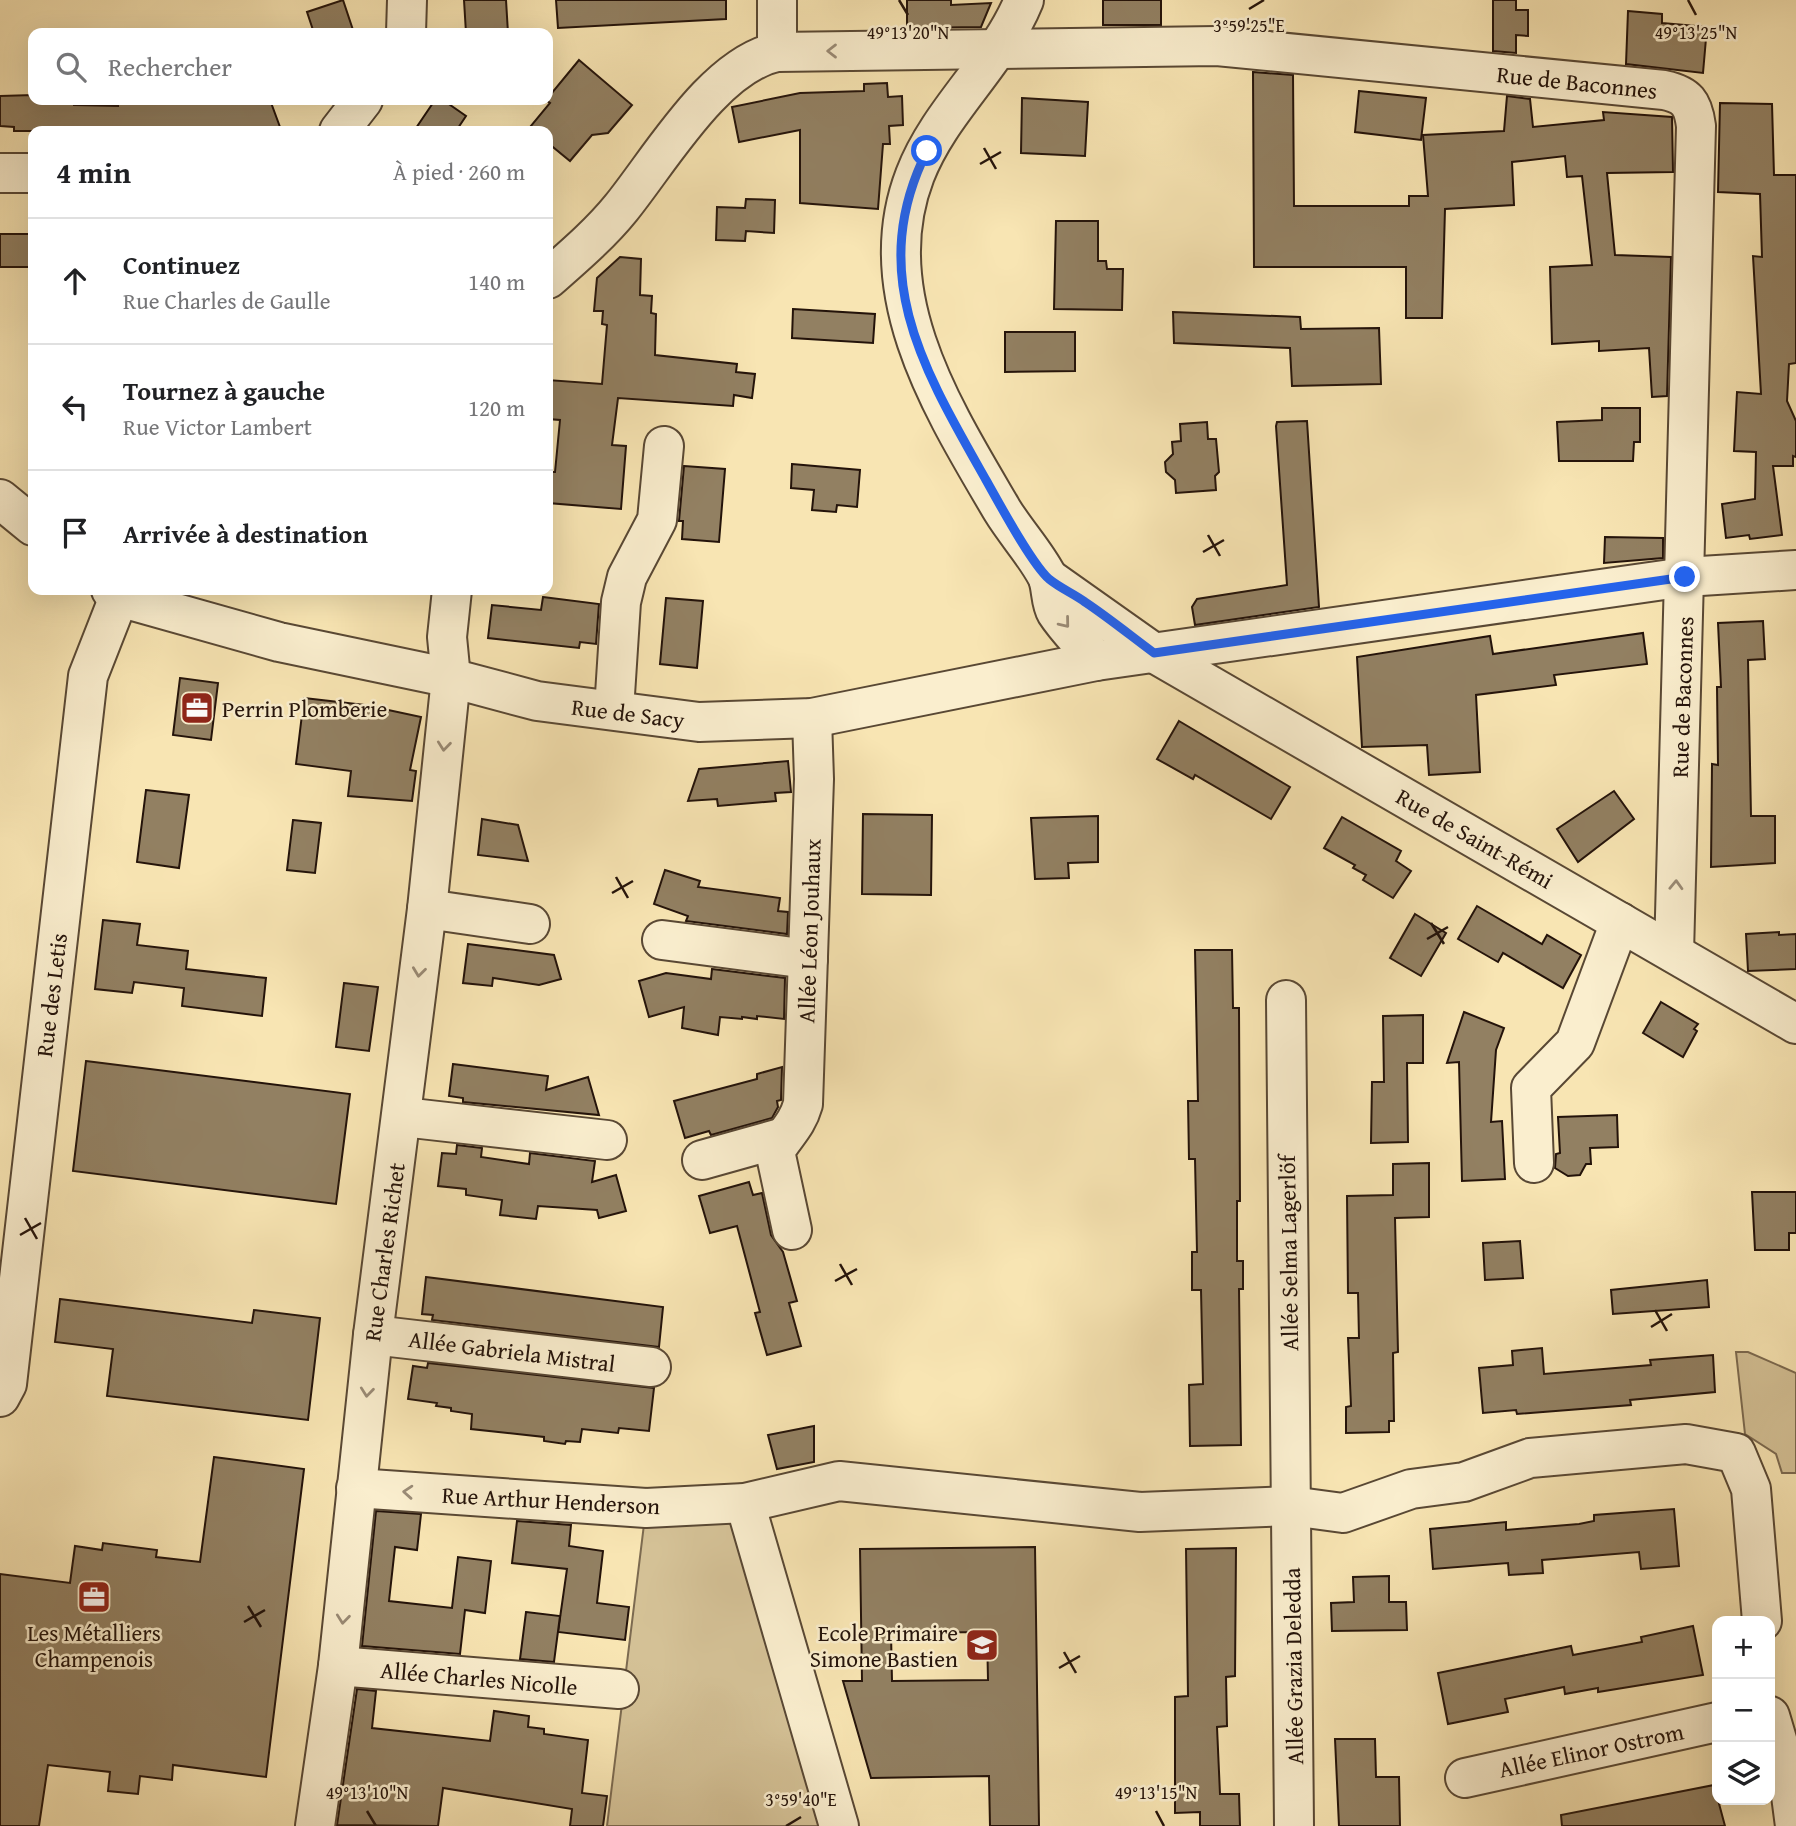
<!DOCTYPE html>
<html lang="fr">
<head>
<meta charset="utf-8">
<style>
	body { margin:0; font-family:"Gentium Book Plus",serif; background:#f6f6f6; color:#202124 }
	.controls { position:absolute; right:21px; bottom:21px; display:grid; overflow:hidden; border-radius:14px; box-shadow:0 7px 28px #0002 }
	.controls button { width:63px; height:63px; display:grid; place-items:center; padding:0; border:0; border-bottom:2px solid #e0e0e0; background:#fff; color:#202124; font:35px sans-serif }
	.stop { position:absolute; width:21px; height:21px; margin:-16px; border:5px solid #2563eb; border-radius:50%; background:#fff }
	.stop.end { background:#2563eb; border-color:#fff; box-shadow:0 2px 7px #0008 }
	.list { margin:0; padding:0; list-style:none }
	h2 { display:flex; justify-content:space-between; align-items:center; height:91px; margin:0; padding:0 28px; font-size:30px }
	h2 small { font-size:23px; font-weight:400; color:#757577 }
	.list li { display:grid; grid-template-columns:46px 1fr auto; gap:21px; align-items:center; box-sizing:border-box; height:126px; padding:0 28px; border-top:2px solid #e0e0e0 }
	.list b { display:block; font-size:26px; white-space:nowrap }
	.list p { margin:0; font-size:23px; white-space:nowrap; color:#757577 }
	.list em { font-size:23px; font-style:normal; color:#757577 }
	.icon { flex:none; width:38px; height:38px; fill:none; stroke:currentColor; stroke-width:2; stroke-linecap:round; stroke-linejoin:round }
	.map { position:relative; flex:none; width:1796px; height:1826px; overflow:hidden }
	.search { position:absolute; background:#fff; box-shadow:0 7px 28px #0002; left:28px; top:28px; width:525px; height:77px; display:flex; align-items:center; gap:18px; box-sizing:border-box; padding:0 24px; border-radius:14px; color:#757577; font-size:26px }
	.panel { position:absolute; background:#fff; box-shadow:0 7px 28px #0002; left:28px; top:126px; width:525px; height:469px; border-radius:14px }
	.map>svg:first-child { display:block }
	.green { fill:#d4c196; stroke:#7c6a50; stroke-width:2 }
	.building { fill:#928062; stroke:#24130a; stroke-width:2; fill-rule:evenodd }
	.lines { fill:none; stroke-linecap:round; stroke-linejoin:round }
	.minor-casing { stroke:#594834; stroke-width:42 }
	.minor { stroke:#faeece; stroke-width:38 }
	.oneway { stroke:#9a8b76 }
	.route { stroke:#2563eb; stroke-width:9 }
	.ticks { fill:none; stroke:#24130a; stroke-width:2.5 }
	.labels { text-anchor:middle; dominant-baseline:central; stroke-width:5; stroke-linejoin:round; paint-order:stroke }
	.street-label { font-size:23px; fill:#24130a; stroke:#faeece }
	.poi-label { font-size:23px; fill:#24130a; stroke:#faeece; text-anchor:start }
	.ticks-label { font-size:18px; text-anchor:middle; fill:#24130a; stroke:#faeece; stroke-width:5; stroke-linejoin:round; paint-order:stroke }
</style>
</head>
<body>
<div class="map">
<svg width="1796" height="1826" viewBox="0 0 1796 1826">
	<rect width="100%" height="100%" fill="#f8e5b3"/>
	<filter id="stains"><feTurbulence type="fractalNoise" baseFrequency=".00286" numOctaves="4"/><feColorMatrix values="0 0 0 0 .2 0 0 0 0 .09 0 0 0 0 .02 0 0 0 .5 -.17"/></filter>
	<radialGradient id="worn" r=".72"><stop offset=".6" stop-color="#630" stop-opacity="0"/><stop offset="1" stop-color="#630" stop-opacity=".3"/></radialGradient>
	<!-- green -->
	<g class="green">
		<polygon points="1736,1352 1748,1352 1796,1373 1796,1473 1782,1473 1776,1454 1745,1434"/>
		<polygon points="745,1503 839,1826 607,1826 646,1508"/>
	</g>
	<!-- building -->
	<g class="building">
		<polygon points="343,0 354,33 314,33 307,12"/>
		<polygon points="464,0 506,0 508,33 466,33"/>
		<polygon points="556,0 726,0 726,19 558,28"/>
		<polygon points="907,0 951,0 951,5 991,3 981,27 907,28"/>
		<rect x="1103" y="0" width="58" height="25"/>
		<polygon points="1493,0 1516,0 1516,10 1528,10 1528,36 1516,35 1516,53 1493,51"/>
		<polygon points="1628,11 1662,14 1662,23 1707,27 1703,73 1626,64"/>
		<polygon points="579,60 632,105 608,133 592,135 570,161 548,143 548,131 535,131 530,127 550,103 546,100"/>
		<polygon points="1253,72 1293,75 1294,206 1409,206 1409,196 1428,196 1423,135 1504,131 1507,96 1530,99 1533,127 1604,120 1603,112 1672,117 1673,172 1607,173 1615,255 1671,257 1667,396 1652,397 1649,348 1599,351 1599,341 1552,344 1550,267 1592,265 1582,176 1567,177 1565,156 1512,162 1514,205 1445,209 1442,318 1406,318 1406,267 1254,267"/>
		<polygon points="887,83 888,97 902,96 903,125 889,126 890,144 883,144 878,209 800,203 800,130 739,142 732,107 800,93 864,91 864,84"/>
		<polygon points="1359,91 1426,98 1421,140 1355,132"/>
		<polygon points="33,95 33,100 74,100 74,105 118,106 118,100 270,100 280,127 267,131 14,131 14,127 0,126 0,96"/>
		<polygon points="1022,98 1088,102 1085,156 1021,153"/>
		<polygon points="435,100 443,100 466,116 456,131 414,131"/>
		<polygon points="1720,103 1772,104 1774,175 1796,175 1796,363 1789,364 1787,401 1796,421 1796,457 1793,456 1793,466 1773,466 1782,535 1750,539 1749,535 1726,538 1722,504 1755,499 1756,452 1734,451 1737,392 1761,394 1753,256 1762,257 1760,194 1718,192"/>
		<polygon points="746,199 775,200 774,233 746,231 745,241 716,240 717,207 745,208"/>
		<polygon points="1056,221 1098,221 1098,261 1106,261 1107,269 1123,269 1122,310 1054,309"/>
		<rect x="0" y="234" width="33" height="33"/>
		<polygon points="620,257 641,259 640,295 652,296 651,313 656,314 655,355 737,364 736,372 755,374 752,398 734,395 733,406 618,398 612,445 626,446 621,509 548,503 548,472 555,472 560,420 548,419 548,380 602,384 607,325 602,324 603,311 594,311 597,278"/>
		<polygon points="793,309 875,314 873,343 792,338"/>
		<polygon points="1173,312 1300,317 1301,329 1379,328 1381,384 1292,386 1290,348 1174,343"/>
		<polygon points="1005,332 1075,332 1075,371 1005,372"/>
		<polygon points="1602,408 1640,408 1640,442 1634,442 1633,461 1559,461 1557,422 1602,420"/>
		<polygon points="1307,421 1319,607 1195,625 1192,607 1197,599 1287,585 1276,426 1277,422"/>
		<polygon points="1207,422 1208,439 1216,439 1219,472 1215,476 1216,490 1176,493 1175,480 1166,472 1165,462 1173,454 1172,442 1181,441 1180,424"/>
		<polygon points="792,464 860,470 857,507 837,505 836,512 812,510 814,490 791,488"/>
		<polygon points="684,466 725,469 719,542 682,539 683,521 679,521"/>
		<polygon points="1605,537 1663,538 1663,558 1604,563"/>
		<polygon points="543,597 599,604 596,644 580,642 579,648 488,638 492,605 541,610"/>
		<polygon points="666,598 703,601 697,668 660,664"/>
		<polygon points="1763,621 1765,659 1748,660 1751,816 1775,816 1775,863 1711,867 1712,764 1718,765 1717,687 1721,687 1718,623"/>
		<polygon points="1643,633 1647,664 1554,675 1556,685 1476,695 1480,772 1429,775 1427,745 1362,747 1357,657 1490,636 1493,654"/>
		<polygon points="180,678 218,683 211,740 173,735"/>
		<polygon points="304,698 365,705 421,717 410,770 416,771 412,801 348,796 351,771 296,764"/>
		<polygon points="1179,721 1290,787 1271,819 1195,775 1193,779 1157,759"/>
		<polygon points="788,761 791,792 775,793 776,801 718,806 717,799 688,801 699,769"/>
		<polygon points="146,790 189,795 179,868 137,862"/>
		<polygon points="1614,791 1634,819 1578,862 1557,829"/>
		<polygon points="863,814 932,815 931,895 862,894"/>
		<polygon points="1098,816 1098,862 1068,863 1069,878 1035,879 1031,818"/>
		<polygon points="1342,817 1401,851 1396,861 1411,871 1393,898 1363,880 1366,875 1353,868 1355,865 1324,848"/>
		<polygon points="482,819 518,825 528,861 478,855"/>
		<polygon points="293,820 321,823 315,873 287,870"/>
		<polygon points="665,870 700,881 698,887 780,898 778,911 788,912 787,934 686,921 688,916 654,904"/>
		<polygon points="1477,906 1542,944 1547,935 1581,955 1563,988 1503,953 1498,962 1458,939"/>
		<polygon points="1415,914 1446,933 1421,976 1390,958"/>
		<polygon points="103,920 140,924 137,945 188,951 186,969 266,978 262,1016 182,1006 184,988 134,982 132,993 95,989"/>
		<polygon points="1779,932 1779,935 1796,934 1796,969 1748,971 1746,934"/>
		<polygon points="468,944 554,955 561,979 539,985 493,978 492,986 463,983"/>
		<polygon points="1195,950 1232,950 1233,1008 1239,1008 1240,1201 1237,1201 1237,1261 1243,1261 1243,1289 1239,1289 1241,1445 1190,1446 1189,1385 1203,1384 1201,1290 1192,1290 1192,1252 1197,1252 1195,1159 1189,1159 1188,1101 1198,1101"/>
		<polygon points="712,969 785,978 784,1019 757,1016 757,1019 742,1017 742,1019 720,1017 718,1035 682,1028 684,1007 649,1017 639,981 666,973 711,979"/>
		<polygon points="344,983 378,987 369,1051 336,1047"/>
		<polygon points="1661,1002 1698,1024 1694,1029 1697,1031 1683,1057 1643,1033"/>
		<polygon points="1464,1012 1504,1028 1496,1050 1491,1122 1502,1121 1505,1179 1462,1181 1459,1062 1447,1063"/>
		<polygon points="1423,1015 1423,1063 1407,1063 1408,1142 1371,1143 1372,1082 1384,1082 1383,1016"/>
		<polygon points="86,1061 350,1094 336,1204 73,1171"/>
		<polygon points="453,1064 548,1076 546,1090 588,1077 599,1115 463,1102 463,1098 449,1096"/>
		<polygon points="782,1067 781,1100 777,1101 778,1107 772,1118 711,1135 709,1131 685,1138 674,1101 757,1079 757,1074"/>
		<polygon points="1617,1115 1618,1147 1590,1148 1591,1164 1586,1164 1580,1175 1568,1176 1555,1168 1556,1154 1560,1153 1558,1117"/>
		<polygon points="457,1145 482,1148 481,1157 529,1164 530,1153 595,1161 592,1182 616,1175 626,1211 599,1218 597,1210 538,1206 536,1219 500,1215 502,1200 466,1195 466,1189 438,1186 442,1153 456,1154"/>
		<polygon points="1429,1163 1429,1217 1395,1218 1398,1352 1393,1353 1394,1421 1389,1421 1389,1432 1346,1433 1346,1407 1351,1406 1348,1338 1359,1338 1358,1293 1348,1293 1347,1196 1393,1195 1393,1164"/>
		<polygon points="749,1182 753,1195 762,1193 771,1235 783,1252 797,1301 789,1303 801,1346 767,1355 755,1313 760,1312 737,1226 710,1233 699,1196"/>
		<polygon points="1752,1192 1796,1192 1796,1233 1789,1233 1789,1250 1755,1250"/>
		<polygon points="1520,1241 1523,1278 1485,1280 1483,1243"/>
		<polygon points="426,1277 663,1307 659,1347 432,1320 433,1315 422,1314"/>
		<polygon points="1707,1280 1709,1307 1613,1314 1611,1290"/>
		<polygon points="60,1299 252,1323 254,1310 320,1318 308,1420 107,1396 113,1349 55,1342"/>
		<polygon points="1542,1348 1544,1374 1651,1365 1650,1360 1713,1355 1715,1392 1630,1400 1631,1405 1517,1414 1516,1410 1483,1413 1479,1368 1513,1365 1512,1351"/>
		<polygon points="428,1363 654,1388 649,1431 619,1428 618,1433 582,1429 580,1442 566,1441 565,1444 544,1441 544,1437 471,1429 472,1414 451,1411 451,1408 436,1406 437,1403 408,1399 413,1366 427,1368"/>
		<polygon points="814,1426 814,1462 777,1469 768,1435"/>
		<polygon points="214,1457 304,1469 266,1777 173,1765 172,1780 140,1776 138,1794 108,1791 110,1772 48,1765 39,1826 0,1826 0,1574 70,1583 75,1546 102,1550 103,1543 157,1550 156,1557 200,1562"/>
		<polygon points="1674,1509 1679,1566 1641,1569 1639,1552 1542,1560 1543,1573 1509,1575 1508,1563 1433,1569 1430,1529 1506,1522 1506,1530 1579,1524 1594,1521 1594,1515"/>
		<polygon points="376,1511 421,1514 417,1550 395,1547 389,1601 452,1608 458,1557 491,1561 485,1613 465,1610 460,1654 362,1646"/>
		<polygon points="517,1521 571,1525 569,1546 603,1551 597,1603 629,1607 625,1640 558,1632 567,1569 512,1563"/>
		<path d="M 1035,1547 L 1039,1826 L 990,1826 L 989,1776 L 871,1778 L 843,1681 L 862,1681 L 860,1549 ZM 987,1632 L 988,1680 L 892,1681 L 891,1633 Z"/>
		<polygon points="1236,1548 1235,1676 1226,1677 1227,1726 1217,1727 1220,1794 1239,1794 1240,1826 1200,1826 1200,1812 1175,1813 1175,1697 1188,1696 1186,1549"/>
		<polygon points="1389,1576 1389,1602 1406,1602 1407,1630 1332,1631 1331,1603 1354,1602 1353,1577"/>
		<polygon points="526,1612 560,1616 554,1662 520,1659"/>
		<polygon points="1693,1626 1703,1675 1598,1692 1598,1688 1565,1694 1564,1687 1505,1699 1508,1712 1448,1724 1438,1673 1571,1646 1573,1655 1642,1642 1641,1637"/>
		<polygon points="357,1689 376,1691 372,1728 490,1741 494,1711 529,1716 528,1727 544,1729 544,1734 588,1740 582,1793 607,1796 603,1826 570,1826 572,1809 443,1788 438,1826 337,1825"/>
		<polygon points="1335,1739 1375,1739 1376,1777 1399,1777 1400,1826 1339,1826"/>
		<polygon points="1714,1785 1725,1826 1562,1826 1561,1815"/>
	</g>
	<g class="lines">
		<defs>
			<g id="minor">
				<path d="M 1024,0 C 998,64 940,110 915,175 C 869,294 944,411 1002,510 C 1016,533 1035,553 1047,576 C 1052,587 1050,602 1056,612 C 1067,629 1084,645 1096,661"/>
				<polyline points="406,33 407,0"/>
				<path d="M 777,52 L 1217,46 L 1664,90 C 1687,95 1693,103 1696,126 L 1674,953"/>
				<polyline points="339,131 363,100"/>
				<polyline points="0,173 33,173"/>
				<path d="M 548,279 C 573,257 600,234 621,208 C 660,160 714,65 777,52 L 777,0"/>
				<polyline points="0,499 33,526"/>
				<polyline points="1048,578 1154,653 1796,1024"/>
				<polyline points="111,590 119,597 279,642 451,678 537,701 699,722 812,718 1096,661 1685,577 1796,570"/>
				<polyline points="614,710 621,602 627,577 657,520 664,446"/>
				<polyline points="427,909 530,924"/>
				<polyline points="662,940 808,959"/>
				<polyline points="1286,1000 1294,1826"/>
				<polyline points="403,1117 607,1140"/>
				<polyline points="702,1160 784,1137"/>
				<polyline points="1534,1163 1531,1088 1575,1043 1620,922"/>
				<path d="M 792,1230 L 775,1151 C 786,1133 797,1125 803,1104 L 814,779 L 812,718"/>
				<polyline points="373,1335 651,1367"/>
				<polyline points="0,1397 7,1384 88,676 119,597"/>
				<polyline points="356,1488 646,1508 745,1503 839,1481 1140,1512 1291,1506 1343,1513 1411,1489 1464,1482 1530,1458 1686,1444 1736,1453 1751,1489 1762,1621"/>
				<polyline points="745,1503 839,1826"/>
				<polyline points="338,1666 619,1689"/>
				<polyline points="1770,1716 1789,1780 1795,1826"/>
				<polyline points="1465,1778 1717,1722"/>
				<polyline points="315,1826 338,1666 373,1335 427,909 451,678 447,637 452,590"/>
			</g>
		</defs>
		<!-- minor casing -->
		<use href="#minor" class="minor-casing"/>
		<!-- minor -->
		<use href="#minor" class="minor"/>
	</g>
	<!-- one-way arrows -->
	<defs><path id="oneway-chevron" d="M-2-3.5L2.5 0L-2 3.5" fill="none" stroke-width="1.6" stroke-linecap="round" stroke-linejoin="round" transform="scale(1.75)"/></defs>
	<g class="oneway">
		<use href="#oneway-chevron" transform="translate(832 51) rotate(180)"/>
		<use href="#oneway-chevron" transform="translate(1065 623) rotate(51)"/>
		<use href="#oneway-chevron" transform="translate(444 746) rotate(96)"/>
		<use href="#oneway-chevron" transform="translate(1676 885) rotate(-88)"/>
		<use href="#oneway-chevron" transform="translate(419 972) rotate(97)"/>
		<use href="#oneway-chevron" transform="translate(367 1392) rotate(96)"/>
		<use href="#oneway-chevron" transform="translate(408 1492) rotate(-176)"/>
		<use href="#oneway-chevron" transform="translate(343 1619) rotate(96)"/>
	</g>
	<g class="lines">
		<!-- route -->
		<path class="route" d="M 927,151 C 865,275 925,372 986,480 C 999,503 1031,563 1049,579 C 1060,588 1074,594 1085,602 C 1109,618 1131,636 1154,653 L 1685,577"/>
	</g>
	<!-- ticks -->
	<path class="ticks" d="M 899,0 L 908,15M 1688,0 L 1696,15M 1249,9 L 1264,0M 984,148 L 996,169M 980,164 L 1001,152M 1208,535 L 1220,556M 1203,552 L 1224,540M 616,877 L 628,898M 612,893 L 633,881M 1431,923 L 1444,944M 1427,939 L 1448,927M 25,1218 L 37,1239M 20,1235 L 41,1223M 840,1264 L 852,1285M 835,1281 L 857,1269M 1655,1310 L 1667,1331M 1651,1327 L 1672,1314M 248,1606 L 261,1627M 244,1622 L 265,1610M 1064,1652 L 1076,1673M 1059,1668 L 1080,1656M 367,1811 L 376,1826M 1156,1811 L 1164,1826M 786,1826 L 801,1817"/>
	<!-- icons -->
	<defs>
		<symbol id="office-square" viewBox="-11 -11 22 22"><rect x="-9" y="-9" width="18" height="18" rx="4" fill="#8f2418" stroke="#faeece"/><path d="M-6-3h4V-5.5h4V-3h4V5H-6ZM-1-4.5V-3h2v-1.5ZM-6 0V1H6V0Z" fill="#fff"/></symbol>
		<symbol id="school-square" viewBox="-11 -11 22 22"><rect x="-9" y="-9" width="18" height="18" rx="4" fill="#8f2418" stroke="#faeece"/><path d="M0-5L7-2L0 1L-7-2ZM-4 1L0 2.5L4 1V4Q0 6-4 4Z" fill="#fff"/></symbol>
	</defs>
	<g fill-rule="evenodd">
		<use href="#office-square" x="178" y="689" width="38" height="38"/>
		<use href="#office-square" x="75" y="1578" width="38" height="38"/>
		<use href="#school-square" x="963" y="1626" width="38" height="38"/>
	</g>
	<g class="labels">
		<!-- street labels -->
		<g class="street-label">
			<text transform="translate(1577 82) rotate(6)">Rue de Baconnes</text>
			<text transform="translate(1682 697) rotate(-88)">Rue de Baconnes</text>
			<text transform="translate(628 713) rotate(7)">Rue de Sacy</text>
			<text transform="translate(1475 838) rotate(30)">Rue de Saint-Rémi</text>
			<text transform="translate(809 931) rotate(-88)">Allée Léon Jouhaux</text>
			<text transform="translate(51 995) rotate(-83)">Rue des Letis</text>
			<text transform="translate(384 1252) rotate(-82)">Rue Charles Richet</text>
			<text transform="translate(1288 1253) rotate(-91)">Allée Selma Lagerlöf</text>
			<text transform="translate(512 1351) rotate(7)">Allée Gabriela Mistral</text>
			<text transform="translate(551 1500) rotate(3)">Rue Arthur Henderson</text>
			<text transform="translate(1293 1666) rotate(-91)">Allée Grazia Deledda</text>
			<text transform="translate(479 1678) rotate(5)">Allée Charles Nicolle</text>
			<text transform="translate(1591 1750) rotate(-12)">Allée Elinor Ostrom</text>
		</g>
		<!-- poi labels -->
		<g class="poi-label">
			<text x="222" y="708">Perrin Plomberie</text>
			<text x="94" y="1632" text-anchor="middle">Les Métalliers<tspan x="94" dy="26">Champenois</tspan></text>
			<text x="958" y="1632" text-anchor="end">Ecole Primaire<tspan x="958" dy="26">Simone Bastien</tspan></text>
		</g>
	</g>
	<g class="ticks-label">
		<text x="1249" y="32">3°59'25"E</text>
		<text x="908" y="39">49°13'20"N</text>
		<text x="1696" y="39">49°13'25"N</text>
		<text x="367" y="1799">49°13'10"N</text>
		<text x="1156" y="1799">49°13'15"N</text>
		<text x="801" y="1806">3°59'40"E</text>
	</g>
	<rect width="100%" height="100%" filter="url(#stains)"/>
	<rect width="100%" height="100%" fill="url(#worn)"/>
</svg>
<div class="controls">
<button>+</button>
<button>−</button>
<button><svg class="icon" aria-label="layers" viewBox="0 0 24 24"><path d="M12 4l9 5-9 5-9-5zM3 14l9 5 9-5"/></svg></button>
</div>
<div class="stop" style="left:927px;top:151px"></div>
<div class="stop end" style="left:1685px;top:577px"></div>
<div class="search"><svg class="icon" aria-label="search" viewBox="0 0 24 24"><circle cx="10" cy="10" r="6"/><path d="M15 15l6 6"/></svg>Rechercher</div>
<section class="panel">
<h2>4 min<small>À pied · 260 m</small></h2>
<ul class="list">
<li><svg class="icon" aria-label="ahead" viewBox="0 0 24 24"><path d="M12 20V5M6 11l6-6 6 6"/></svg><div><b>Continuez</b><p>Rue Charles de Gaulle</p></div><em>140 m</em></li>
<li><svg class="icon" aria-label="left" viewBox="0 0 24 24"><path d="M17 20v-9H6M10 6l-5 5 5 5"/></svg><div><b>Tournez à gauche</b><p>Rue Victor Lambert</p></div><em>120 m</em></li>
<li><svg class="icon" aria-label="arrive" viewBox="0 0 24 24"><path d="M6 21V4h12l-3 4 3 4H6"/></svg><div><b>Arrivée à destination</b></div></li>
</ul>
</section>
</div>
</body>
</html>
